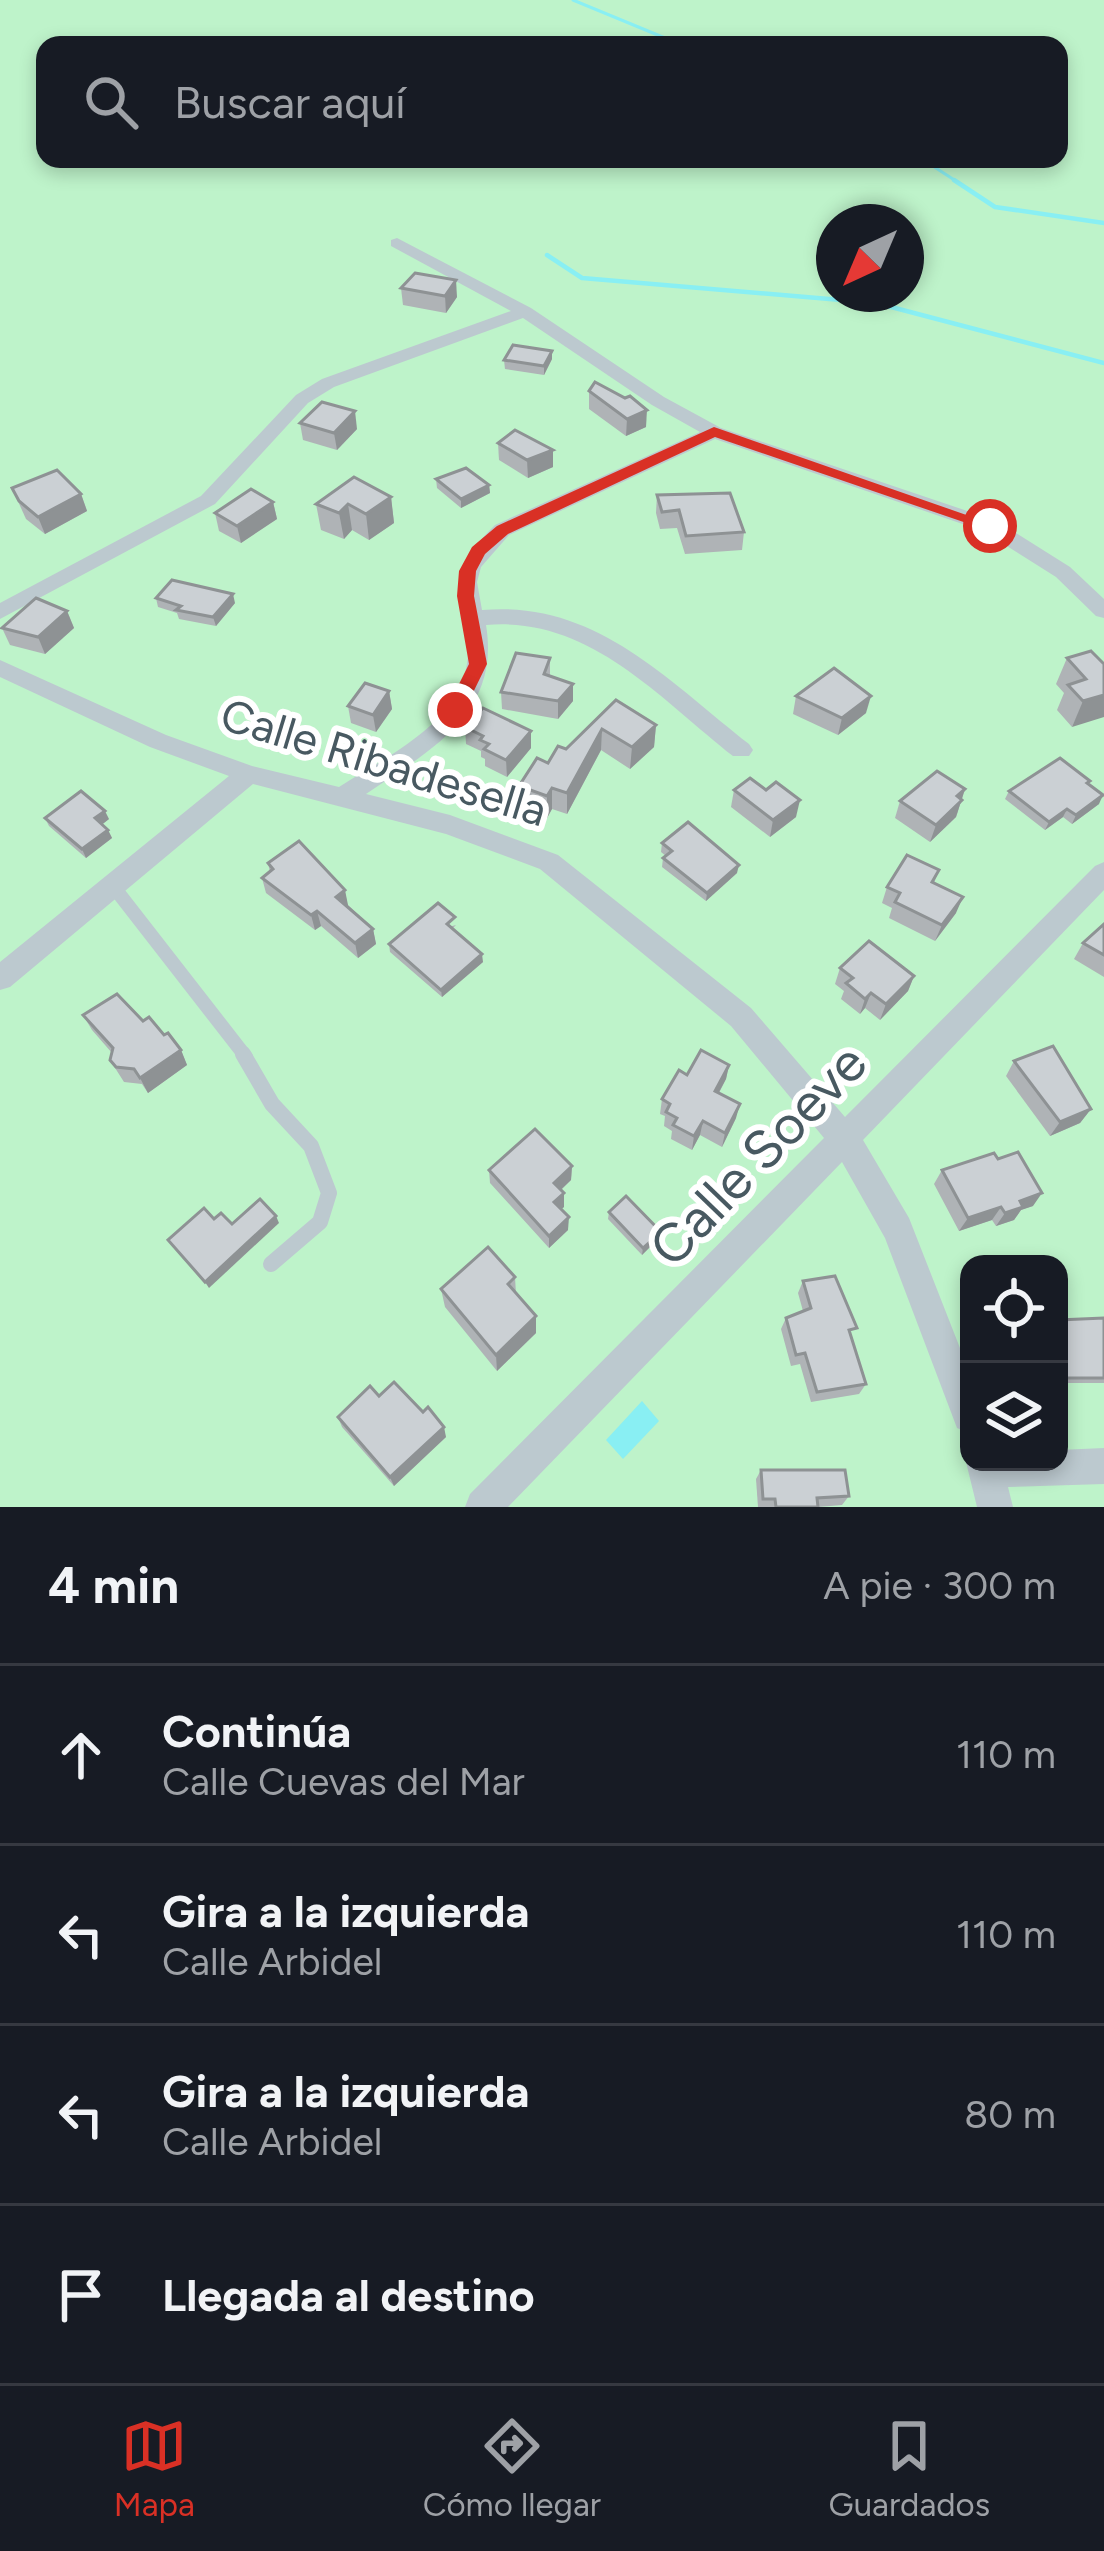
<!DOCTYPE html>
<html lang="es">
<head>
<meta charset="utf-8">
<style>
	body { margin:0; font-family:Figtree,sans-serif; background:#20242c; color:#f1f3f6 }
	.controls { position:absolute; right:36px; bottom:36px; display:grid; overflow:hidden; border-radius:24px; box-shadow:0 6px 18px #0003 }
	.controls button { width:108px; height:108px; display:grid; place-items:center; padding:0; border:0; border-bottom:3px solid #363941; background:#171b24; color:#f1f3f6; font:60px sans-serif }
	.compass { position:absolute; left:816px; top:204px; width:108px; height:108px; border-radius:50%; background:#171b24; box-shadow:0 6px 18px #0003; rotate:224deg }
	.stop { position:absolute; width:36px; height:36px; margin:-27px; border:9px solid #d93025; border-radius:50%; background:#fff }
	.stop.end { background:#d93025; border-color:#fff; box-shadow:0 3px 12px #0008 }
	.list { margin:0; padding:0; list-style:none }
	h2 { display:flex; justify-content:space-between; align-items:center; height:156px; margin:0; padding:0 48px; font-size:51px }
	h2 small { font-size:39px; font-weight:400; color:#9ea1a6 }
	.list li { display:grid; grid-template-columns:78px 1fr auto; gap:36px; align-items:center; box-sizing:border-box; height:180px; padding:0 48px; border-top:3px solid #363941 }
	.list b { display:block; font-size:45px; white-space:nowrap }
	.list p { margin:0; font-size:39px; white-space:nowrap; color:#9ea1a6 }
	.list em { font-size:39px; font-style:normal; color:#9ea1a6 }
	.icon { flex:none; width:66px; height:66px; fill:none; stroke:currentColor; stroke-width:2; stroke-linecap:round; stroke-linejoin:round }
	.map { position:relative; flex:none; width:1104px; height:1507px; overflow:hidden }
	.search { position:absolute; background:#171b24; box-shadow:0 6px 18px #0003; left:36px; right:36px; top:36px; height:132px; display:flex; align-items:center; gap:30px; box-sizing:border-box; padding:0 42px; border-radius:24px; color:#9ea1a6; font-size:45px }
	.sheet { height:876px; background:#171b24 }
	nav { display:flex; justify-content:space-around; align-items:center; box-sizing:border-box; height:168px; border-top:3px solid #363941; background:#171b24; font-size:33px; color:#9ea1a6 }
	nav a { display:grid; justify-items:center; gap:6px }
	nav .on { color:#d93025 }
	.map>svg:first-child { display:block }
	.green { fill:#bef3ca; fill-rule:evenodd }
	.water { fill:#89eff3 }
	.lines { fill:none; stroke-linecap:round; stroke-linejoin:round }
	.stream-far1 { stroke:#89eff3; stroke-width:3 }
	.stream { stroke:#89eff3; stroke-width:4.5 }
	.service-far1 { stroke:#bcc9cf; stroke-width:14 }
	.service { stroke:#bcc9cf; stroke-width:16 }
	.minor { fill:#bcc9cf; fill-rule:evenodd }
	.wall { fill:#afb3b6 }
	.shaded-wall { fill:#8e9294 }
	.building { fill:#cbd0d4; stroke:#8e9294; stroke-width:3 }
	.route { fill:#d93025 }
	.labels { text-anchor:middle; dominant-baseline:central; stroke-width:12; stroke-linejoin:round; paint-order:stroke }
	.street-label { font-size:45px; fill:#485961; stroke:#fff }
	.near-street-label { font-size:54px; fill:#485961; stroke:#fff }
</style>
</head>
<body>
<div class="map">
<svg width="1104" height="1507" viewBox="0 0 1104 1507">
	<rect width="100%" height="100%" fill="#f4f1f2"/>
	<!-- green -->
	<path class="green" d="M 0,0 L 1104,0 L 1104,1507 L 0,1507 ZM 45,45 L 1059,45 L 1059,159 L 45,159 ZM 834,222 L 906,222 L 906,294 L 834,294 ZM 969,1264 L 1059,1264 L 1059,1462 L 969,1462 Z"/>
	<!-- water -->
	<polygon class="water" points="642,1401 659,1421 623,1459 606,1440"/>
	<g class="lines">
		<!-- stream-far1 -->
		<g class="stream-far1">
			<polyline points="573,0 682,45"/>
			<polyline points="922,159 959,183"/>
		</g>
		<!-- stream -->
		<g class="stream">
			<polyline points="954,180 995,207 1104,223"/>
			<polyline points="547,255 582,278 876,303 1104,363"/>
		</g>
		<!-- service-far1 -->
		<polyline class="service-far1" points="113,886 246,1057"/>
		<!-- service -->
		<polyline class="service" points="243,1054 272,1104 311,1146 329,1193 320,1222 271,1264"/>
		<!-- minor -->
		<g class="minor">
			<path d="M 397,238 L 531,308 L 664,397 L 721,428 L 997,521 L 1070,567 L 1104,599 L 1104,618 L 1096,616 L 1056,577 L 983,531 L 715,439 L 509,535 L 481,567 L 477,582 L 482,610 C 595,600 667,680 749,744 L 753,750 L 749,756 L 733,756 C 658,697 589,616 486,625 C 501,714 429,751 366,794 L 450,815 L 558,855 L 751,1008 L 845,1117 L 1095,866 L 1104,862 L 1104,890 L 863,1140 L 909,1218 L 969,1371 L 969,1433 L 957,1428 L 885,1238 L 842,1162 L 508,1507 L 465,1507 L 470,1494 L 824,1138 L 731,1026 L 540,869 L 446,834 L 253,784 L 10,987 L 0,990 L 0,962 L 229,776 L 150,747 L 0,677 L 0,660 L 166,735 L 252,766 L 339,787 C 379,761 439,733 460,687 C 491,615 418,600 495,525 L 700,432 L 652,405 L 523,318 L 334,387 L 308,403 L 215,504 L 0,619 L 0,603 L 201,496 L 296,395 L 322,379 L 511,311 L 391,246 L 391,240 Z"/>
			<polygon points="1104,1448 1104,1484 1008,1487 1013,1507 977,1507 966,1462 969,1455 969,1462 1059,1462 1059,1450"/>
		</g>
	</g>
	<!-- wall -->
	<g class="wall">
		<polygon points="401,288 457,297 446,313 403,305"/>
		<polygon points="552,359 544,375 505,369 504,360"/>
		<polygon points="589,391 625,398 646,427 626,436 589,409"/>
		<polygon points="300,423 357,429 337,450 303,440"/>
		<polygon points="498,443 553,467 528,478 499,460"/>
		<polygon points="436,479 489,485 490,493 461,508 437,488"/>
		<polygon points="12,488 81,494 87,511 45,534 26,519"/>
		<polygon points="657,495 744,532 742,550 685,554 677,528 660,529 656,513"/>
		<polygon points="391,497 394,523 369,540 352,530 344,539 321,530 316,504"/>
		<polygon points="273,502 277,519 241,543 219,531 215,513"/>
		<polygon points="156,598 235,603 216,626 179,619 177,613 158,607"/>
		<polygon points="67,611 74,628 45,654 10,645 2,628"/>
		<polygon points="550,658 550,676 573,701 558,719 502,709 501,692"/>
		<polygon points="1067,658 1104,664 1072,727 1057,710 1064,693 1056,684"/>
		<polygon points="389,691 392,709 376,732 351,723 348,706"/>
		<polygon points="796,696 866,713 838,735 793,714"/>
		<polygon points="616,700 656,725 654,747 630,769 601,750 567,814 552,809 547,818 520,807 519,786 566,749"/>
		<polygon points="465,727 531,748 507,777 485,766 485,759 481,757 481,751 466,744"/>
		<polygon points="1090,781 1089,784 1099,804 1072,824 1063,817 1045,830 1005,799 1009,791"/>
		<polygon points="965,789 956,817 930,842 895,818 900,801"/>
		<polygon points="734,790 766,790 796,817 770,837 731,807"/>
		<polygon points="45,818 109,819 102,824 108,830 112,838 86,858 49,826"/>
		<polygon points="662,843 737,873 706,901 662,867 663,858 666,856 661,852"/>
		<polygon points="268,863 348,905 373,929 376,944 358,958 321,926 315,930 266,893 262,878 270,872"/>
		<polygon points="939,870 934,883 956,913 935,941 889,918 892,908 882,903 887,887"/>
		<polygon points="1104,924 1104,977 1074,959 1083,943"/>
		<polygon points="456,925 452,929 483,962 442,997 390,952 389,944"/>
		<polygon points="840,968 914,976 908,991 880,1020 865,1008 860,1014 841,999 844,991 835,984"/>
		<polygon points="83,1015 143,1021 164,1035 181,1050 187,1065 148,1093 142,1084 124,1082 110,1060 112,1053 92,1030"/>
		<polygon points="1014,1061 1091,1109 1080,1123 1050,1136 1006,1076"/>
		<polygon points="729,1065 726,1079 719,1093 736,1118 722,1147 700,1135 692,1150 671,1139 672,1131 664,1126 665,1116 660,1114 662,1099 687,1075"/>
		<polygon points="572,1166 571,1180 561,1190 564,1193 564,1207 561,1209 568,1230 549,1248 490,1183 489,1170"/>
		<polygon points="942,1170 1033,1206 1021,1210 1014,1220 996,1226 992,1220 959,1231 934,1184"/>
		<polygon points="609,1212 661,1232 659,1238 642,1255 608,1219"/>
		<polygon points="515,1277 516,1294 536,1333 497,1371 445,1307 441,1289"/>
		<polygon points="803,1281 851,1337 866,1384 859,1394 811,1402 800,1364 791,1366 781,1329 786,1318 803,1311 798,1293"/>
		<polygon points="1104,1318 1104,1383 1059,1383 1059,1320"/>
		<polygon points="338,1417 446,1437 394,1486 342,1427"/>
		<polygon points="761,1470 849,1496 842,1505 818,1507 758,1507 756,1479"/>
	</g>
	<!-- shaded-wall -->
	<g class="shaded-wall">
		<polygon points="456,280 457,297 446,313 445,296"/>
		<polygon points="552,351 552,359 544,375 544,366"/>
		<polygon points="647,410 646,427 626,436 627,419"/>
		<polygon points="355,411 357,429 337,450 334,433"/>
		<polygon points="553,450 553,467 528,478 527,460"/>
		<polygon points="489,485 490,493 461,508 461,499"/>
		<polygon points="81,494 87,511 45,534 38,517"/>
		<polygon points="391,497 394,523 369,540 366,514"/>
		<polygon points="273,502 277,519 241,543 237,526"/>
		<polygon points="348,504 352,530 344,539 339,513"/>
		<polygon points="233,594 235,603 216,626 213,617"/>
		<polygon points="67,611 74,628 45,654 38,637"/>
		<polygon points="573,684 573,701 558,719 558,701"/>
		<polygon points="389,691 392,709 376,732 373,715"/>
		<polygon points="1104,695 1104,717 1072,727 1083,701"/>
		<polygon points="871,696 866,713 838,735 842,718"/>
		<polygon points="656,725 654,747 630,769 632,747"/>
		<polygon points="602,729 601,750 567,814 567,793"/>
		<polygon points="531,731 531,748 507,777 506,760"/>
		<polygon points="552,788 552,809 547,818 547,796"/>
		<polygon points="965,789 956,817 930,842 936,825 957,796"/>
		<polygon points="1103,795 1099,804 1072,824 1076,815"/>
		<polygon points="800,800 796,817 770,837 773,820"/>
		<polygon points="1067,809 1063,817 1045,830 1049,822"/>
		<polygon points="105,811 109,819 99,827 95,818"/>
		<polygon points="108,830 112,838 86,858 82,849"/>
		<polygon points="739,865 737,873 706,901 707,893"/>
		<polygon points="345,890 348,905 339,912 336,897"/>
		<polygon points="963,897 956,913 935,941 942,925"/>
		<polygon points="317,911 321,926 315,930 311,915"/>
		<polygon points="373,929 376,944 358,958 355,943"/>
		<polygon points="482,954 483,962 442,997 441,990"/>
		<polygon points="914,976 908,991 880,1020 886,1004"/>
		<polygon points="871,993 865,1008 860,1014 865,999"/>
		<polygon points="181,1050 187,1065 148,1093 140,1078"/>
		<polygon points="729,1065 726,1079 712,1105 715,1091"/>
		<polygon points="740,1104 736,1118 722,1147 725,1133"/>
		<polygon points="1091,1109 1080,1123 1050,1136 1060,1122"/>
		<polygon points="703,1121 700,1135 692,1150 694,1136"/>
		<polygon points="572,1166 571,1180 554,1196 554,1183"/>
		<polygon points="564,1193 564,1207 554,1215 554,1202"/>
		<polygon points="1042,1193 1033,1206 1021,1210 1014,1220 996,1226 1005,1213 1020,1201"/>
		<polygon points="1001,1207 992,1220 959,1231 968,1218"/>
		<polygon points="276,1216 279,1223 209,1288 205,1282"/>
		<polygon points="569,1217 568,1230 549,1248 549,1236"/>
		<polygon points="661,1232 659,1238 642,1255 643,1248"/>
		<polygon points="536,1316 536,1333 497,1371 496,1355"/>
		<polygon points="444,1427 446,1437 394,1486 390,1477"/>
	</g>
	<!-- building -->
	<g class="building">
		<polygon points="415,273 456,280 445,296 401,288"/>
		<polygon points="513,345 552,351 544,366 504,360"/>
		<polygon points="595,382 625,398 630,396 647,410 627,419 589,391"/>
		<polygon points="322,402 355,411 334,433 300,423"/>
		<polygon points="515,430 553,450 527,460 498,443"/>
		<polygon points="466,468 489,485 461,499 436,479"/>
		<polygon points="57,470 81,494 38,517 19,501 12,488"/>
		<polygon points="354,477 391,497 366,514 348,504 339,513 316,504"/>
		<polygon points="251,489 273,502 237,526 215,513"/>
		<polygon points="730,493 744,532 686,536 679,510 662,512 657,495"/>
		<polygon points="172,580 233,594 213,617 176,610 181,606 156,598"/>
		<polygon points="36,598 67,611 38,637 2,628"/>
		<polygon points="1091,651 1104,664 1104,695 1083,701 1068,685 1086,679 1067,658"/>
		<polygon points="516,653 550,658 544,674 573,684 558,701 501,692"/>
		<polygon points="834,668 871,696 842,718 796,696"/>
		<polygon points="365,683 389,691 373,715 348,706"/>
		<polygon points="616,700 656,725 632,747 602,729 567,793 552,788 547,796 519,786 537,758 548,763 558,746 566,749"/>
		<polygon points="483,708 531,731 506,760 484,749 489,744 480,740 483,736 465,727"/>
		<polygon points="1060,758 1090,781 1087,783 1103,795 1076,815 1067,809 1049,822 1009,791"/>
		<polygon points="937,771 965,789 957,796 962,800 936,825 900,801"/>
		<polygon points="750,778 766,790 776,782 800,800 773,820 734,790"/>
		<polygon points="81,791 105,811 95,818 108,830 82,849 45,818"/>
		<polygon points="688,822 739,865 707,893 663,858 672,851 662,843"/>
		<polygon points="299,841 345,890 336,897 373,929 355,943 317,911 311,915 262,878 273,869 268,863"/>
		<polygon points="907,855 939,870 932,882 963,897 942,925 895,902 900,893 887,887"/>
		<polygon points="438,903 455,917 447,924 482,954 441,990 389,944"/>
		<polygon points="1104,924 1104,955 1083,943"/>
		<polygon points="869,941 914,976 886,1004 871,993 865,999 846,983 853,978 840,968"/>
		<polygon points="117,994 143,1021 149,1017 164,1035 168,1033 181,1050 140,1078 134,1069 116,1067 110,1060 113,1048 83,1015"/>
		<polygon points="1053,1046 1091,1109 1060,1122 1014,1061"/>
		<polygon points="701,1050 729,1065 715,1091 740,1104 725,1133 703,1121 694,1136 673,1125 677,1118 666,1112 670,1104 662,1099 679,1070 687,1075"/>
		<polygon points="535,1129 572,1166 554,1183 564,1193 554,1202 569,1217 549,1236 489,1170"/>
		<polygon points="1018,1152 1042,1193 1020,1201 1023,1207 1005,1213 1001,1207 968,1218 942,1170 994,1153 998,1159"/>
		<polygon points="626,1196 661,1232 643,1248 609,1212"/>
		<polygon points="260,1199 276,1216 205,1282 168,1240 204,1208 214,1219 221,1213 232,1224"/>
		<polygon points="488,1247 515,1277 508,1284 536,1316 496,1355 441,1289"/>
		<polygon points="835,1276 857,1328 849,1330 866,1384 817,1392 805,1353 796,1355 786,1318 811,1308 803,1281"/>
		<polygon points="1104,1318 1104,1378 1059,1378 1059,1320"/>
		<polygon points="394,1382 423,1412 428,1407 444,1427 390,1477 338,1417 370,1386 379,1396"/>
		<polygon points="761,1470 845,1470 849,1496 817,1498 818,1507 776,1507 775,1499 763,1499"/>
	</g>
	<!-- route -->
	<polygon class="route" points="714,427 998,526 984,529 715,437 508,534 485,554 476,571 474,596 487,664 462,715 448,715 446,710 469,664 457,596 459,571 472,547 497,526"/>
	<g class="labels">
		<!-- street labels -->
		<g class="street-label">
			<text transform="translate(384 762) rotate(17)">Calle Ribadesella</text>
		</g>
		<!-- near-street labels -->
		<g class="near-street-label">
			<text transform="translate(758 1155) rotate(-46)">Calle Soeve</text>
		</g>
	</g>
</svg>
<div class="controls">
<button><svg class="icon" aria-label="locate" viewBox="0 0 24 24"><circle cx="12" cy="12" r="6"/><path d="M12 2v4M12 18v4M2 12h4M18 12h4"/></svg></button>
<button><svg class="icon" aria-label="layers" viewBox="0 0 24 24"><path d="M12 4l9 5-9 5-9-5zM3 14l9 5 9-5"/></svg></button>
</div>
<svg class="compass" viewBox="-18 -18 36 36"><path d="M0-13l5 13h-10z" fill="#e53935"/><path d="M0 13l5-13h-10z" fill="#9ea1a6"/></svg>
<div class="stop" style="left:990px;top:526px"></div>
<div class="stop end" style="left:455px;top:710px"></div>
<div class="search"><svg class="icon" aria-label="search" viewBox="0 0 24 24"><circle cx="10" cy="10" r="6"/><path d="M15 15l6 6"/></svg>Buscar aquí</div>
</div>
<section class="sheet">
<h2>4 min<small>A pie · 300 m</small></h2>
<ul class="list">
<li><svg class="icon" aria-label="ahead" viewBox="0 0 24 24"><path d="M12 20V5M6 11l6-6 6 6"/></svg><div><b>Continúa</b><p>Calle Cuevas del Mar</p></div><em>110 m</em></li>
<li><svg class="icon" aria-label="left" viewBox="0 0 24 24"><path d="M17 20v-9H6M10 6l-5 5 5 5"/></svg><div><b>Gira a la izquierda</b><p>Calle Arbidel</p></div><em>110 m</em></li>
<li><svg class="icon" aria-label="left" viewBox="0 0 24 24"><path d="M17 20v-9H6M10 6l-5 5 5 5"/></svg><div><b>Gira a la izquierda</b><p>Calle Arbidel</p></div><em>80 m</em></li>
<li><svg class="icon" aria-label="arrive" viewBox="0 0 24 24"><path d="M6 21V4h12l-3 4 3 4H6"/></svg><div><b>Llegada al destino</b></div></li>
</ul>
</section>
<nav>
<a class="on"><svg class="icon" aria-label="map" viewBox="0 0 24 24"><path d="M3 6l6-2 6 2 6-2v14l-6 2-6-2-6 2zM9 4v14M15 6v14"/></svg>Mapa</a>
<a><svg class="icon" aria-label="directions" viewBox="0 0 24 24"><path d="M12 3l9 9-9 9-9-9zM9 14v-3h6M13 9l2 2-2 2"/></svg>Cómo llegar</a>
<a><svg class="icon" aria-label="saved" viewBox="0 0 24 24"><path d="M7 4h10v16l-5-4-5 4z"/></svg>Guardados</a>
</nav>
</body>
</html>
